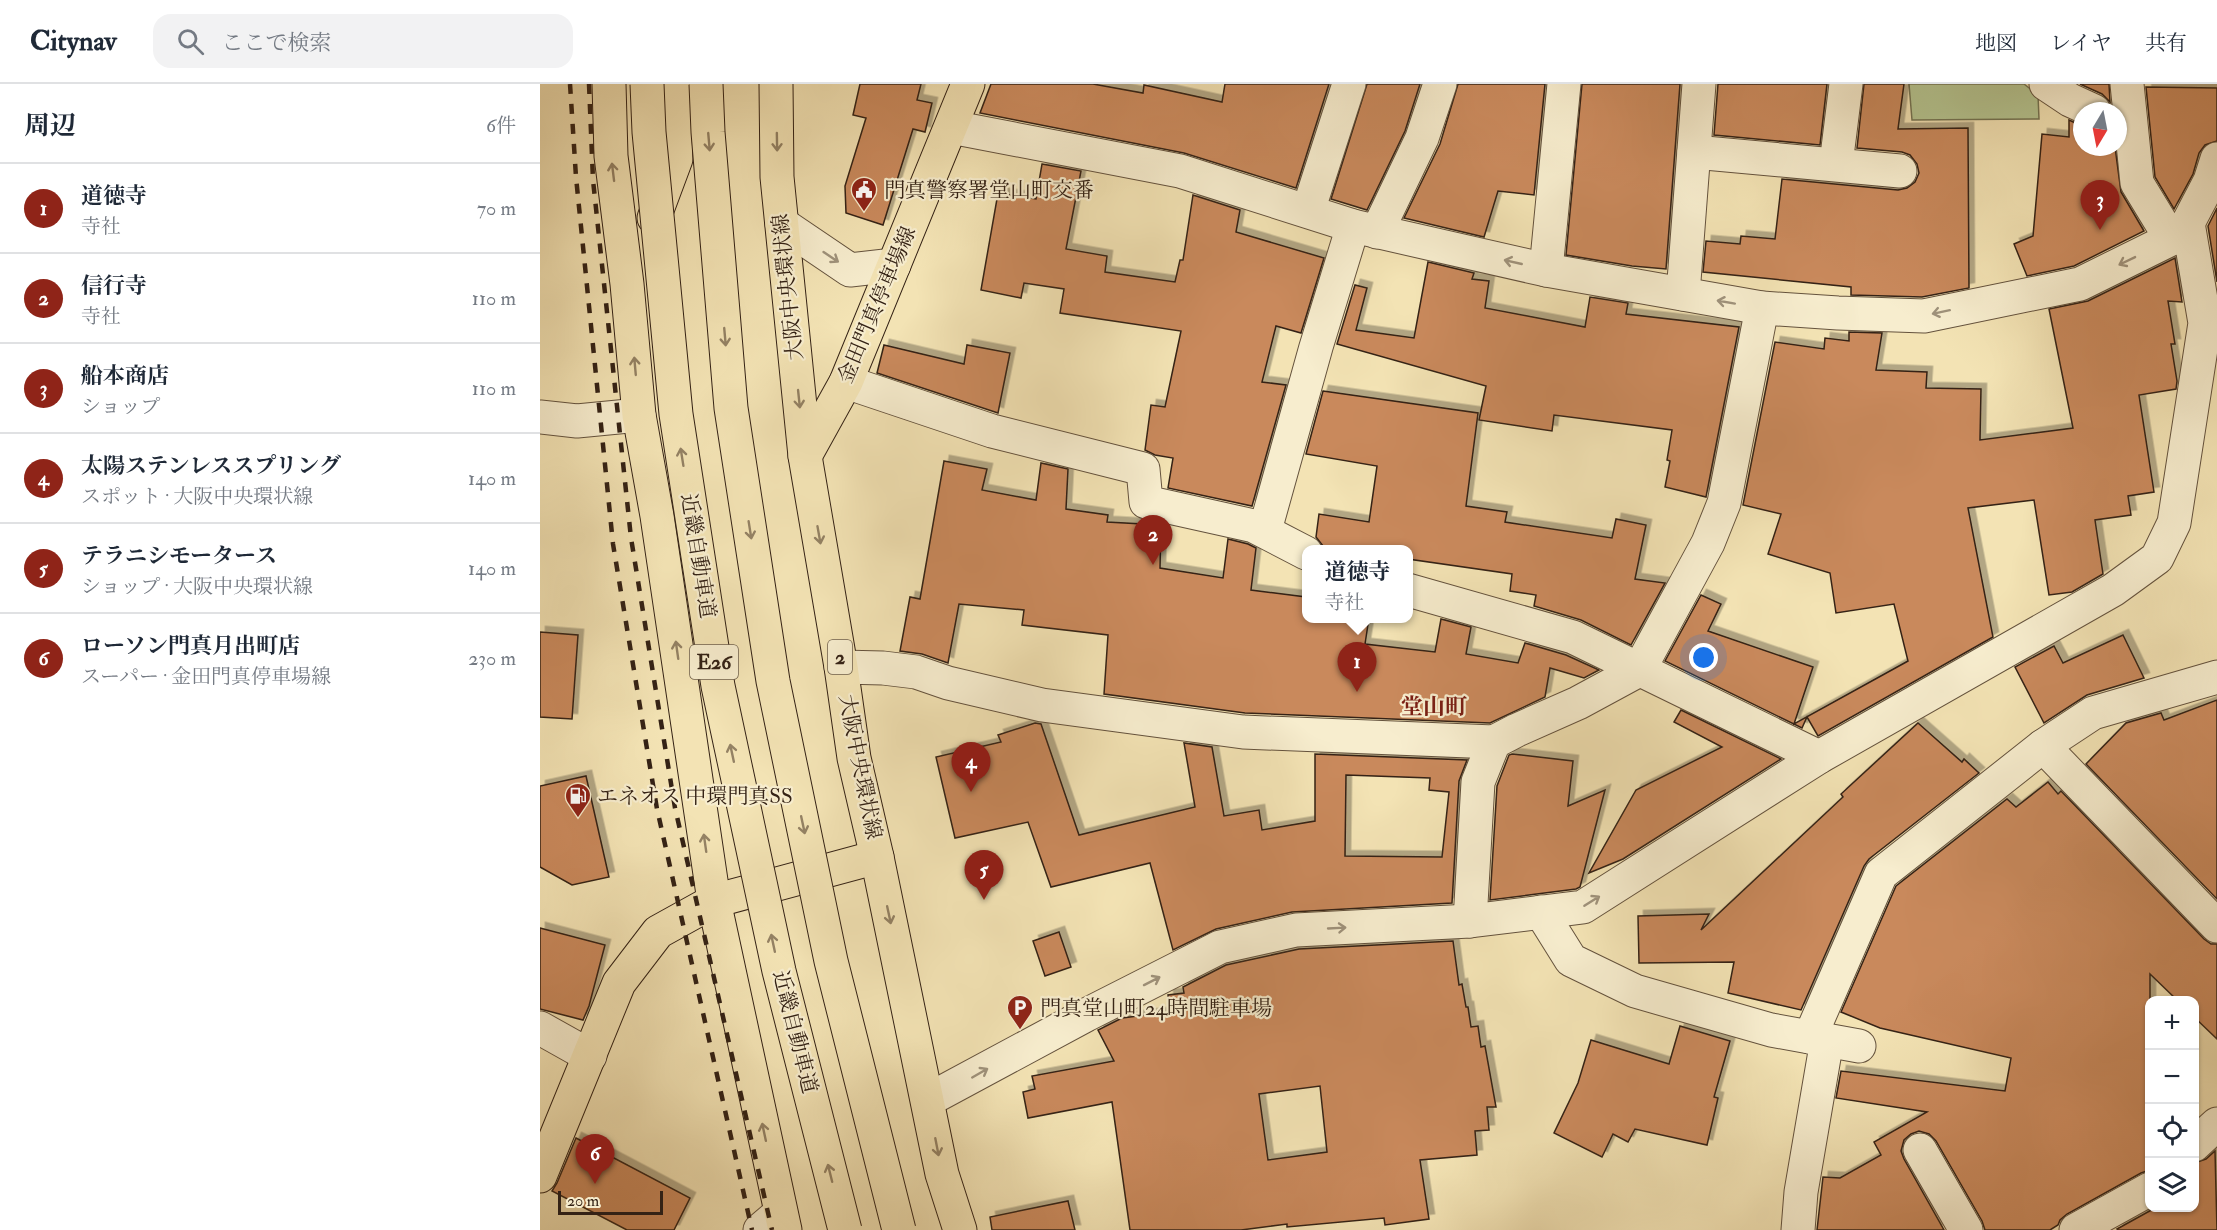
<!DOCTYPE html>
<html lang="ja">
<head>
<meta charset="utf-8">
<style>
	body { margin:0; font-family:"IM FELL Double Pica","Noto Serif JP",serif; background:#f2f2f3; color:#1f2937 }
	.controls { position:absolute; right:18px; bottom:18px; display:grid; overflow:hidden; border-radius:12px; box-shadow:0 2px 4px #0004 }
	.controls button { width:54px; height:54px; display:grid; place-items:center; padding:0; border:0; border-bottom:2px solid #e0e1e3; background:#fff; color:#1f2937; font:30px sans-serif }
	.compass { position:absolute; left:1533px; top:18px; width:54px; height:54px; border-radius:50%; background:#fff; box-shadow:0 2px 4px #0004; rotate:190deg }
	.scale { position:absolute; left:18px; bottom:15px; width:105px; box-sizing:border-box; padding-left:6px; border:3px solid #342215; border-top:0; font-size:16px; line-height:21px; white-space:nowrap; color:#342215; -webkit-text-stroke:4px #f7edce; paint-order:stroke }
	.you { position:absolute; left:1164px; top:574px; width:21px; height:21px; margin:-15px; border:4px solid #fff; border-radius:50%; background:#1a73e8; box-shadow:0 0 0 9px #1a73e833 }
	.badge { display:grid; place-items:center; width:39px; height:39px; border-radius:50%; background:#8f2418; color:#fff; font-size:20px; font-weight:700 }
	.pin { position:absolute; translate:-50% -50px; filter:drop-shadow(0 2px 3px #0008) }
	.pin::after { content:''; position:absolute; top:32px; width:21px; height:18px; background:inherit; clip-path:polygon(0 0,100% 0,50% 100%) }
	.popup { position:absolute; left:762px; top:461px; width:111px; height:78px; box-sizing:border-box; display:grid; place-content:center; border-radius:12px; background:#fff; filter:drop-shadow(0 2px 4px #0005); font-size:20px; white-space:nowrap; color:#747a83 }
	.popup b { font-size:22px; color:#1f2937 }
	.popup::after { content:''; position:absolute; left:50%; top:100%; margin-left:-12px; border:12px solid transparent; border-top-color:#fff }
	.list { margin:0; padding:0; list-style:none }
	h2 { display:flex; justify-content:space-between; align-items:center; height:78px; margin:0; padding:0 24px; font-size:26px }
	h2 small { font-size:20px; font-weight:400; color:#747a83 }
	.list li { display:grid; grid-template-columns:39px 1fr auto; gap:18px; align-items:center; box-sizing:border-box; height:90px; padding:0 24px; border-top:2px solid #e0e1e3 }
	.list b { display:block; font-size:22px; white-space:nowrap }
	.list p { margin:0; font-size:20px; white-space:nowrap; color:#747a83 }
	.list em { font-size:20px; font-style:normal; color:#747a83 }
	.icon { flex:none; width:33px; height:33px; fill:none; stroke:currentColor; stroke-width:2; stroke-linecap:round; stroke-linejoin:round }
	.map { position:relative; flex:none; width:1677px; height:1146px; overflow:hidden }
	header { display:flex; align-items:center; gap:36px; box-sizing:border-box; height:84px; padding:0 30px; background:#fff; border-bottom:2px solid #e0e1e3 }
	header strong { font-size:28px }
	nav { display:flex; gap:33px; margin-inline-start:auto; font-size:21px }
	.search { width:420px; height:54px; background:#f2f2f3; display:flex; align-items:center; gap:15px; box-sizing:border-box; padding:0 21px; border-radius:18px; color:#747a83; font-size:22px }
	main { display:flex }
	aside { flex:1; background:#fff }
	.map>svg:first-child { display:block }
	.park { fill:#b5c591; stroke:#747453; stroke-width:1.5 }
	.building { fill:#c9895b; stroke:#342215; stroke-width:1.5; fill-rule:evenodd; filter:url(#shadow) }
	.lines { fill:none; stroke-linecap:round; stroke-linejoin:round }
	.minor-casing { stroke:#64523d; stroke-width:35 }
	.major-casing { stroke:#342215; stroke-width:35 }
	.minor { stroke:#f7edce; stroke-width:33 }
	.major { stroke:#f3e3b4; stroke-width:33 }
	.rail { stroke:#342215; stroke-width:4.5; stroke-dasharray:10 10; stroke-linecap:butt }
	.highway-bridge-casing { stroke:#342215; stroke-width:35; stroke-linecap:butt }
	.highway-bridge { stroke:#f3e3b4; stroke-width:33 }
	.oneway { stroke:#948264 }
	.oneway2 { stroke:#9f927b }
	.labels { text-anchor:middle; dominant-baseline:central; stroke-width:4.5; stroke-linejoin:round; paint-order:stroke }
	.shield { fill:#f7edce; stroke:#6e5f4c; stroke-width:1.5 }
	.shield-label { font-size:20px; font-weight:bold; fill:#342215 }
	.poi-label { font-size:21px; fill:#342215; stroke:#f7edce; text-anchor:start }
	.street-label { font-size:21px; fill:#342215; stroke:#f7edce }
	.neighbourhood-label { font-size:22px; font-weight:bold; fill:#7a1f14; stroke:#f7edce }
</style>
</head>
<body>
<header>
<strong>Citynav</strong>
<div class="search"><svg class="icon" aria-label="search" viewBox="0 0 24 24"><circle cx="10" cy="10" r="6"/><path d="M15 15l6 6"/></svg>ここで検索</div>
<nav><a>地図</a><a>レイヤ</a><a>共有</a></nav>
</header>
<main>
<aside>
<h2>周辺<small>6件</small></h2>
<ul class="list">
<li><span class="badge">1</span><div><b>道徳寺</b><p>寺社</p></div><em>70 m</em></li>
<li><span class="badge">2</span><div><b>信行寺</b><p>寺社</p></div><em>110 m</em></li>
<li><span class="badge">3</span><div><b>船本商店</b><p>ショップ</p></div><em>110 m</em></li>
<li><span class="badge">4</span><div><b>太陽ステンレススプリング</b><p>スポット · 大阪中央環状線</p></div><em>140 m</em></li>
<li><span class="badge">5</span><div><b>テラニシモータース</b><p>ショップ · 大阪中央環状線</p></div><em>140 m</em></li>
<li><span class="badge">6</span><div><b>ローソン門真月出町店</b><p>スーパー · 金田門真停車場線</p></div><em>230 m</em></li>
</ul>
</aside>
<div class="map">
<svg width="1677" height="1146" viewBox="0 0 1677 1146">
	<defs>
		<filter id="shadow"><feDropShadow dx="5.5" dy="-5.5" stdDeviation="0" flood-color="#0004"/></filter>
	</defs>
	<rect width="100%" height="100%" fill="#f3e3b4"/>
	<filter id="stains"><feTurbulence type="fractalNoise" baseFrequency=".00333" numOctaves="4"/><feColorMatrix values="0 0 0 0 .2 0 0 0 0 .09 0 0 0 0 .02 0 0 0 .5 -.17"/></filter>
	<radialGradient id="worn" r=".72"><stop offset=".6" stop-color="#630" stop-opacity="0"/><stop offset="1" stop-color="#630" stop-opacity=".3"/></radialGradient>
	<!-- park -->
	<polygon class="park" points="1369,0 1484,0 1498,11 1499,35 1372,36"/>
	<!-- building -->
	<g class="building">
		<polygon points="320,0 381,0 377,16 392,19 385,48 373,45 343,141 306,129 305,102 326,34 313,31"/>
		<polygon points="451,0 553,0 603,9 604,1 682,18 685,0 789,0 756,104 644,69 440,29"/>
		<polygon points="827,0 880,0 865,47 827,126 791,115"/>
		<polygon points="918,0 1005,0 994,111 958,107 944,153 864,134 900,60"/>
		<polygon points="1042,0 1140,0 1126,185 1092,182 1026,171"/>
		<polygon points="1178,0 1287,0 1280,61 1174,51"/>
		<polygon points="1324,0 1364,0 1358,45 1428,44 1429,204 1382,213 1311,211 1311,203 1163,188 1166,157 1200,160 1201,152 1235,155 1242,95 1358,106 1367,104 1375,98 1379,89 1377,80 1370,71 1362,68 1317,64"/>
		<polygon points="1540,0 1569,0 1570,18 1562,10"/>
		<polygon points="1606,3 1677,4 1677,57 1665,61 1659,69 1653,90 1634,125 1615,93"/>
		<polygon points="1529,36 1542,42 1542,63 1575,63 1581,108 1604,147 1534,182 1487,192 1474,160 1493,152 1502,50 1529,53"/>
		<polygon points="502,80 541,87 526,165 567,172 565,188 635,198 640,176 643,176 653,111 700,126 696,148 784,174 761,249 736,242 722,298 746,301 712,422 628,404 633,374 615,371 605,366 611,321 625,323 641,247 520,229 524,205 484,199 481,214 441,206 458,109 496,115"/>
		<polygon points="1677,124 1677,198 1668,142"/>
		<polygon points="1635,174 1642,218 1628,217 1635,260 1631,260 1637,297 1636,305 1599,311 1614,408 1588,412 1591,431 1555,436 1563,490 1532,508 1509,511 1494,416 1428,424 1453,553 1278,652 1267,633 1262,644 1125,577 1161,511 1181,520 1168,547 1273,583 1254,640 1368,577 1354,520 1296,529 1290,489 1228,470 1241,430 1203,421 1235,258 1284,265 1285,254 1309,257 1309,248 1342,249 1336,286 1387,288 1386,304 1441,305 1440,356 1533,344 1509,225 1548,217"/>
		<polygon points="888,178 934,189 932,195 949,197 945,224 1045,243 1050,213 1088,219 1086,230 1199,243 1166,413 1125,403 1130,377 1127,376 1132,346 1014,331 1012,347 939,336 946,302 797,260 815,201 827,204 816,246 874,254"/>
		<polygon points="344,261 424,280 427,261 470,269 458,329 337,289"/>
		<polygon points="783,307 938,329 926,422 967,428 965,438 1072,454 1076,435 1106,441 1095,495 1125,499 1091,561 1041,536 994,522 996,511 970,507 972,490 868,475 868,465 804,465 783,462 776,453 779,430 829,438 837,382 766,370"/>
		<polygon points="404,377 447,385 442,406 496,416 501,379 528,385 526,425 568,431 567,438 621,441 620,484 683,494 688,455 708,460 716,464 711,506 766,513 766,534 829,534 825,560 895,568 901,535 931,543 926,570 978,579 985,559 1026,571 1059,586 1044,594 1010,584 1005,613 950,639 705,629 564,610 568,551 482,541 484,526 419,520 408,579 382,570 360,567 370,513 380,515"/>
		<polygon points="0,548 38,551 32,635 0,633"/>
		<polygon points="1583,551 1604,594 1547,611 1504,639 1475,583 1514,562 1523,579"/>
		<polygon points="1677,616 1677,815 1546,680 1586,639 1621,629 1624,636"/>
		<polygon points="1141,626 1241,675 1083,775 1049,789 1096,706 1182,663 1134,638"/>
		<path d="M 495,639 L 501,640 L 539,751 L 655,723 L 644,659 L 672,663 L 684,732 L 719,726 L 722,746 L 775,737 L 775,670 L 927,676 L 919,697 L 912,819 L 752,828 L 676,845 L 633,866 L 610,779 L 511,803 L 488,738 L 415,754 L 396,673 L 461,658 L 458,651 ZM 806,691 L 890,694 L 889,706 L 909,708 L 902,773 L 805,772 Z"/>
		<polygon points="1378,639 1422,678 1424,675 1439,689 1329,775 1324,782 1261,926 1188,909 1194,878 1099,879 1098,832 1169,830 1161,846 1303,713 1301,710"/>
		<polygon points="972,670 1033,677 1028,722 1065,706 1040,803 1036,805 950,816 957,702 969,671"/>
		<polygon points="46,692 69,793 32,801 0,783 0,702"/>
		<polygon points="1508,698 1518,710 1521,707 1664,855 1671,860 1677,860 1677,955 1654,933 1654,916 1637,916 1610,890 1610,1086 1601,1089 1527,1130 1520,1136 1518,1141 1510,1146 1445,1146 1442,1137 1396,1057 1389,1050 1379,1047 1371,1050 1364,1056 1361,1067 1364,1075 1404,1146 1277,1146 1283,1093 1300,1094 1341,1071 1334,1058 1387,1028 1296,1014 1301,987 1465,1007 1471,974 1340,944 1301,928 1356,802 1467,715 1476,723"/>
		<polygon points="0,844 65,861 49,922 43,936 0,925"/>
		<polygon points="519,848 531,883 505,892 493,857"/>
		<path d="M 913,857 L 919,901 L 922,900 L 926,923 L 928,923 L 931,943 L 938,942 L 941,963 L 945,962 L 956,1023 L 947,1023 L 949,1046 L 935,1047 L 937,1071 L 880,1076 L 889,1135 L 845,1141 L 844,1134 L 747,1143 L 747,1140 L 701,1146 L 590,1146 L 572,1018 L 488,1034 L 483,1008 L 495,1005 L 492,992 L 574,977 L 558,946 L 582,934 L 630,928 L 628,911 L 644,909 L 643,903 L 686,881 L 759,865 ZM 780,1002 L 787,1068 L 728,1076 L 719,1010 Z"/>
		<polygon points="1140,942 1190,957 1174,1013 1178,1014 1167,1061 1095,1045 1088,1058 1073,1050 1062,1073 1014,1049 1038,999 1051,956 1129,980"/>
		<polygon points="36,1054 150,1114 134,1146 87,1146 12,1107 17,1099"/>
		<polygon points="1675,1067 1677,1146 1578,1146 1577,1145 1615,1124 1654,1124 1654,1079 1666,1075"/>
		<polygon points="528,1117 535,1146 452,1146 450,1133"/>
	</g>
	<g class="lines">
		<defs>
			<g id="minor">
				<polyline points="1506,0 1530,16 1554,27"/>
				<polyline points="1587,0 1597,99 1631,155"/>
				<polyline points="411,43 640,87 813,142 1006,186 1222,224 1298,229 1384,232 1540,200 1631,155 1648,139 1670,97 1677,75"/>
				<polyline points="1154,68 1360,87"/>
				<polyline points="1296,80 1306,0"/>
				<polyline points="768,127 809,0"/>
				<polyline points="242,140 310,186 354,181"/>
				<polyline points="837,148 882,54 900,0"/>
				<polyline points="1006,186 1024,0"/>
				<polyline points="1143,210 1159,0"/>
				<polyline points="306,298 452,347 603,385 606,418 714,442 766,469"/>
				<polyline points="0,333 37,337 99,331"/>
				<polyline points="725,446 776,263 813,142"/>
				<polyline points="868,506 1033,553 1279,673"/>
				<polyline points="301,583 343,584 376,588 408,599 502,621 703,648 954,658"/>
				<polyline points="1503,662 1677,842"/>
				<polyline points="1001,828 1031,876 1095,907 1231,946 1319,962"/>
				<polyline points="930,837 938,698 954,658 977,646 1038,619 1099,586 1168,459 1184,419 1222,224"/>
				<polyline points="0,944 50,972"/>
				<polyline points="1270,953 1341,790 1503,662 1553,629 1677,593"/>
				<polyline points="388,1016 546,931 680,863 756,846 930,837 1043,823 1279,673 1573,506 1617,474 1634,439 1665,239 1648,139"/>
				<polyline points="1654,1061 1677,1040"/>
				<polyline points="1380,1066 1426,1146"/>
				<polyline points="220,1146 240,1129"/>
				<polyline points="1258,1146 1261,1108 1287,956"/>
				<polyline points="1536,1146 1610,1105"/>
			</g>
			<g id="major">
				<polyline points="69,0 71,72 87,200 99,331 117,432 174,817 245,1146"/>
				<polyline points="236,0 237,93 265,372 301,583 314,674 337,773 402,1090 420,1146"/>
				<polyline points="114,134 136,75 133,0"/>
				<polyline points="265,372 306,298 428,0"/>
				<polyline points="0,1092 79,899 118,848 174,817 337,773"/>
			</g>
		</defs>
		<!-- minor casing -->
		<use href="#minor" class="minor-casing"/>
		<!-- major casing -->
		<use href="#major" class="major-casing"/>
		<!-- minor -->
		<use href="#minor" class="minor"/>
		<!-- major -->
		<use href="#major" class="major"/>
		<!-- rail -->
		<g class="rail">
			<polyline points="30,0 36,93 73,460 117,725 212,1146"/>
			<polyline points="49,0 53,96 91,454 135,724 232,1146"/>
		</g>
		<defs>
			<g id="highway-bridge">
				<polyline points="107,0 109,48 136,330 178,602 239,887 305,1146"/>
				<polyline points="166,0 168,48 191,324 233,597 291,877 359,1146"/>
			</g>
		</defs>
		<!-- highway-bridge casing -->
		<use href="#highway-bridge" class="highway-bridge-casing"/>
		<!-- highway-bridge -->
		<use href="#highway-bridge" class="highway-bridge"/>
	</g>
	<!-- one-way arrows -->
	<defs><path id="oneway-shaft" d="M-6 0H5M1.5-3L5.5 0L1.5 3" fill="none" stroke-width="1.6" stroke-linecap="round" stroke-linejoin="round" transform="scale(1.5)"/></defs>
	<g class="oneway">
		<use href="#oneway-shaft" transform="translate(169 58) rotate(85)"/>
		<use href="#oneway-shaft" transform="translate(237 58) rotate(89)"/>
		<use href="#oneway-shaft" transform="translate(73 88) rotate(-97)"/>
		<use href="#oneway-shaft" transform="translate(185 253) rotate(85)"/>
		<use href="#oneway-shaft" transform="translate(95 282) rotate(-95)"/>
		<use href="#oneway-shaft" transform="translate(259 315) rotate(84)"/>
		<use href="#oneway-shaft" transform="translate(142 373) rotate(-99)"/>
		<use href="#oneway-shaft" transform="translate(210 446) rotate(81)"/>
		<use href="#oneway-shaft" transform="translate(279 451) rotate(80)"/>
		<use href="#oneway-shaft" transform="translate(137 566) rotate(-98)"/>
		<use href="#oneway-shaft" transform="translate(192 669) rotate(-102)"/>
		<use href="#oneway-shaft" transform="translate(263 741) rotate(78)"/>
		<use href="#oneway-shaft" transform="translate(165 759) rotate(-98)"/>
		<use href="#oneway-shaft" transform="translate(349 831) rotate(78)"/>
		<use href="#oneway-shaft" transform="translate(233 859) rotate(-102)"/>
		<use href="#oneway-shaft" transform="translate(224 1048) rotate(-102)"/>
		<use href="#oneway-shaft" transform="translate(397 1063) rotate(79)"/>
		<use href="#oneway-shaft" transform="translate(290 1089) rotate(-104)"/>
	</g>
	<g class="oneway2">
		<use href="#oneway-shaft" transform="translate(291 173) rotate(34)"/>
		<use href="#oneway-shaft" transform="translate(1587 177) rotate(154)"/>
		<use href="#oneway-shaft" transform="translate(973 178) rotate(-167)"/>
		<use href="#oneway-shaft" transform="translate(1186 218) rotate(-170)"/>
		<use href="#oneway-shaft" transform="translate(1401 228) rotate(168)"/>
		<use href="#oneway-shaft" transform="translate(1052 817) rotate(-32)"/>
		<use href="#oneway-shaft" transform="translate(797 844) rotate(-3)"/>
		<use href="#oneway-shaft" transform="translate(612 897) rotate(-27)"/>
		<use href="#oneway-shaft" transform="translate(440 989) rotate(-30)"/>
	</g>
	<!-- icons -->
	<defs>
		<symbol id="civic-pin" viewBox="-11 -11 22 30"><path d="M0 17L-7.5 6A9.5 9.5 0 1 1 7.5 6Z" fill="#8f2418" stroke="#f7edce"/><path d="M-.6-6.5H3V-4.5H.6V-3L4-1V1h2V6H-6V1h2V-1L-.6-3ZM-1.2 2.5V6h2.4V2.5Z" fill="#fff"/></symbol>
		<symbol id="fuel-pin" viewBox="-11 -11 22 30"><path d="M0 17L-7.5 6A9.5 9.5 0 1 1 7.5 6Z" fill="#8f2418" stroke="#f7edce"/><path d="M-5.5-6h7V0h2V4h1.3V-2.5L3-4.5l.8-.8L6-3V5H2.5V1h-1V6h-7ZM-4.2-4.7v3.2H.2V-4.7Z" fill="#fff"/></symbol>
		<symbol id="parking-pin" viewBox="-11 -11 22 30"><path d="M0 17L-7.5 6A9.5 9.5 0 1 1 7.5 6Z" fill="#8f2418" stroke="#f7edce"/><path d="M-3.5-5.5H1a3.5 3.5 0 0 1 0 7H-1V5.5H-3.5ZM-1-3.4V-.6H.8a1.4 1.4 0 0 0 0-2.8Z" fill="#fff"/></symbol>
	</defs>
	<g fill-rule="evenodd">
		<use href="#civic-pin" x="309" y="91" width="30" height="40"/>
		<use href="#fuel-pin" x="23" y="697" width="30" height="40"/>
		<use href="#parking-pin" x="465" y="909" width="30" height="40"/>
	</g>
	<g class="labels">
		<!-- shield labels -->
		<g class="shield">
			<rect x="288" y="556" width="24" height="34" rx="4.5"/>
			<rect x="150" y="561" width="48" height="34" rx="4.5"/>
		</g>
		<g class="shield-label">
			<text x="300" y="573">2</text>
			<text x="174" y="578">E26</text>
		</g>
		<!-- poi labels -->
		<g class="poi-label">
			<text x="344" y="106">門真警察署堂山町交番</text>
			<text x="57" y="712">エネオス 中環門真SS</text>
			<text x="500" y="924">門真堂山町24時間駐車場</text>
		</g>
		<!-- street labels -->
		<g class="street-label">
			<text transform="translate(248 203) rotate(-96)">大阪中央環状線</text>
			<text transform="translate(337 221) rotate(-67)">金田門真停車場線</text>
			<text transform="translate(158 472) rotate(81)">近畿自動車道</text>
			<text transform="translate(320 683) rotate(79)">大阪中央環状線</text>
			<text transform="translate(255 948) rotate(76)">近畿自動車道</text>
		</g>
		<!-- neighbourhood labels -->
		<g class="neighbourhood-label">
			<text x="894" y="623">堂山町</text>
		</g>
	</g>
	<rect width="100%" height="100%" filter="url(#stains)"/>
	<rect width="100%" height="100%" fill="url(#worn)"/>
</svg>
<div class="controls">
<button>+</button>
<button>−</button>
<button><svg class="icon" aria-label="locate" viewBox="0 0 24 24"><circle cx="12" cy="12" r="6"/><path d="M12 2v4M12 18v4M2 12h4M18 12h4"/></svg></button>
<button><svg class="icon" aria-label="layers" viewBox="0 0 24 24"><path d="M12 4l9 5-9 5-9-5zM3 14l9 5 9-5"/></svg></button>
</div>
<svg class="compass" viewBox="-18 -18 36 36"><path d="M0-13l5 13h-10z" fill="#e53935"/><path d="M0 13l5-13h-10z" fill="#747a83"/></svg>
<div class="scale">20 m</div>
<div class="you"></div>
<div class="pin badge" style="left:817px;top:608px">1</div>
<div class="popup"><b>道徳寺</b>寺社</div>
<div class="pin badge" style="left:613px;top:481px">2</div>
<div class="pin badge" style="left:1560px;top:146px">3</div>
<div class="pin badge" style="left:431px;top:708px">4</div>
<div class="pin badge" style="left:444px;top:816px">5</div>
<div class="pin badge" style="left:55px;top:1100px">6</div>
</div>
</main>
</body>
</html>
